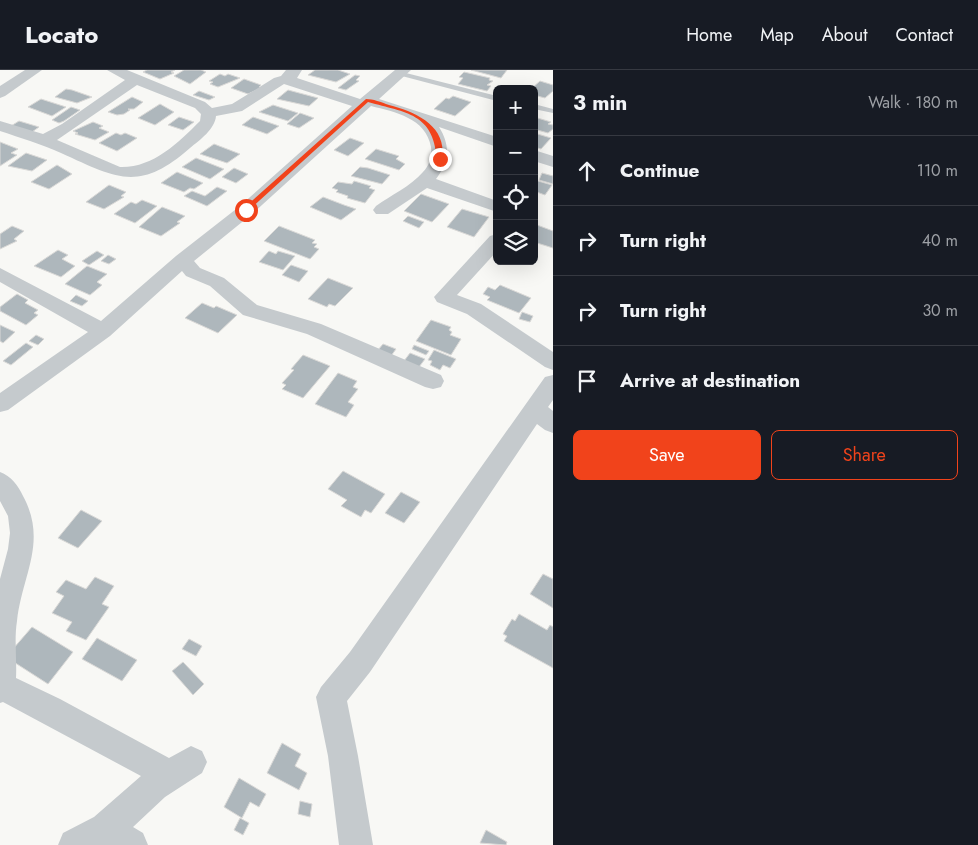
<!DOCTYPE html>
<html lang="en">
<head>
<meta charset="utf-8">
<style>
	body { margin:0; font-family:Jost,sans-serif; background:#242831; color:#f1f3f6 }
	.controls { position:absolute; right:15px; top:15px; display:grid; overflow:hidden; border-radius:8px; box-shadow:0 5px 20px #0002 }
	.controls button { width:45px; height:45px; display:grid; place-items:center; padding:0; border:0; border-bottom:1px solid #363941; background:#171b24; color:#f1f3f6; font:25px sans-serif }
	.stop { position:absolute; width:15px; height:15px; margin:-11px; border:4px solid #f1431b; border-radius:50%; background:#fff }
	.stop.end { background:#f1431b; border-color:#fff; box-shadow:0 1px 5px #0008 }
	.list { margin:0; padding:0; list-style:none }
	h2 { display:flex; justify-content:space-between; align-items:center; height:65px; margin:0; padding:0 20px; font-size:21px }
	h2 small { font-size:16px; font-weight:400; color:#9ea1a6 }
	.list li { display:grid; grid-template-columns:32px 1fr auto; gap:15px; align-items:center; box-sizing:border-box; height:70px; padding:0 20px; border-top:1px solid #363941 }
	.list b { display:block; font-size:19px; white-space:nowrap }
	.list em { font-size:16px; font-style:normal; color:#9ea1a6 }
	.actions { display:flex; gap:10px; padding:15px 20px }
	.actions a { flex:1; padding:11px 0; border:1px solid #f1431b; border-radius:8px; text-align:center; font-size:18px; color:#f1431b }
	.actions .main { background:#f1431b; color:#fff }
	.icon { flex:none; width:28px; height:28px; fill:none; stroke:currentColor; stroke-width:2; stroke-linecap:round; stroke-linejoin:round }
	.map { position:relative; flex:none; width:553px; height:775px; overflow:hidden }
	header { display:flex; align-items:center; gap:30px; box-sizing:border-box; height:70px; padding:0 25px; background:#171b24; border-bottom:1px solid #363941 }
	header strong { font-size:24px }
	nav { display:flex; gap:28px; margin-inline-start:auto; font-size:18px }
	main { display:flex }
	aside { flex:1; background:#171b24 }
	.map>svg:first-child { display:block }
	.building { fill:#aeb7bc; stroke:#dad9d7 }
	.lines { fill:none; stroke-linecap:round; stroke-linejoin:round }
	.lane { fill:#c5cacd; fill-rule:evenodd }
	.street { fill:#c5cacd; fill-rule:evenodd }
	.route { fill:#f1431b }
</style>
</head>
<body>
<header>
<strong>Locato</strong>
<nav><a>Home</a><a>Map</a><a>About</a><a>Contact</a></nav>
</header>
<main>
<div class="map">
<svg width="553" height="775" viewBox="0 0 553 775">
	<rect width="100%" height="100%" fill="#f8f8f5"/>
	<!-- building -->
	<g class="building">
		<polygon points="147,0 175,0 171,2 174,3 160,9 143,2"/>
		<polygon points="184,0 201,0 206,2 190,14 174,6"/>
		<polygon points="315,0 338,0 350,4 336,12 308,5"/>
		<polygon points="471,0 507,0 501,8"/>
		<polygon points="464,2 490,8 489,10 493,11 487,15 491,16 487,21 458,14 463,8 459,7"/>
		<polygon points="220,4 225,6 228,4 240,8 218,17 210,14 213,12 209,11"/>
		<polygon points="355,5 360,6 356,10 359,11 346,20 338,18"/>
		<polygon points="244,9 261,15 259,17 261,18 248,24 231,18"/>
		<polygon points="540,11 553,15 553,21 545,28 534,25 534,19 531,19"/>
		<polygon points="66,19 72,20 92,27 77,33 55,27"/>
		<polygon points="288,20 318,28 309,36 277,29"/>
		<polygon points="199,21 215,27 209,30 193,25"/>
		<polygon points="453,26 471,32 455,46 434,39 446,28 449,29"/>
		<polygon points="132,27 143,32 134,39 128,39 130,40 124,44 117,45 108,42"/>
		<polygon points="41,29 66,37 52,46 28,37"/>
		<polygon points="160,34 174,42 155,55 138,48"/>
		<polygon points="273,35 298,43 288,51 259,42"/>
		<polygon points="71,37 80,40 64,51 59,53 52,50"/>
		<polygon points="300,43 314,48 299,58 287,54"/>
		<polygon points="179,47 194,52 183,60 168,55"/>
		<polygon points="253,47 279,56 267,64 242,55"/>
		<polygon points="534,47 551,52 548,54 553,55 553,59 548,63 534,59"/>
		<polygon points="19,51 39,57 32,62 11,56"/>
		<polygon points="93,52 103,56 99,58 109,62 95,70 75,64 78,63 73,61"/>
		<polygon points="116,63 121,65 125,63 137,68 117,81 99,73"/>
		<polygon points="534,63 551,68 541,79 534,77"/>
		<polygon points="350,68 364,73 348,86 334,80"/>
		<polygon points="0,72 18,79 11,83 17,85 0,96"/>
		<polygon points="214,74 240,84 227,93 200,84"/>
		<polygon points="376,79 399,86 396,89 405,94 399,100 365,89"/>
		<polygon points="26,83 47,90 32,101 8,96"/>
		<polygon points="196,88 224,99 210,109 182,97"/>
		<polygon points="57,95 72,104 49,119 31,112"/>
		<polygon points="360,97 368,98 390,105 382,114 351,106"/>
		<polygon points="234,98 248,104 236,113 222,107"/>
		<polygon points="177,102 203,113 194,119 190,118 184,122 161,113"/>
		<polygon points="542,103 553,106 553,114 539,110"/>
		<polygon points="354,111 371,116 369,118 375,120 365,133 347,128 348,126 336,122 338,120 332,118 338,112 352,114"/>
		<polygon points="538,111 552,115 545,125 534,121 534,112"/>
		<polygon points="109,115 126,122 121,126 124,127 104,139 86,132"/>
		<polygon points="217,117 227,121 207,136 184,126 192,121 205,126"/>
		<polygon points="421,124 449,134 432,152 404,141"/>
		<polygon points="323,127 344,135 356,139 341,150 310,137"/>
		<polygon points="142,130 157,136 135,153 114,144 131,132 136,134"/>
		<polygon points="162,137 185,146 177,152 180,153 161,166 139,157"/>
		<polygon points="462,139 489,147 474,167 447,157"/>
		<polygon points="408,146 424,152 419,158 403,151"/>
		<polygon points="537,155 553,161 553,178 534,172 534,159"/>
		<polygon points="12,156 24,161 14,169 17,171 0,179 0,164"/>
		<polygon points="279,156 315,170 312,173 317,174 314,177 319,179 310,189 264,171"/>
		<polygon points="58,180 68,185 62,189 75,196 61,207 34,196"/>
		<polygon points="97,181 104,185 89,195 82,191"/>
		<polygon points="269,181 276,184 278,181 295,186 283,200 259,192"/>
		<polygon points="108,185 116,189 109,194 101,191"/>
		<polygon points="291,195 308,201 299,212 282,205"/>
		<polygon points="87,196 107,204 97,212 102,215 90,225 65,214"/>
		<polygon points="328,208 353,218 335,236 329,234 327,237 308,229"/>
		<polygon points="500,215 531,228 519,243 487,230 490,227 483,224 488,217 495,220"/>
		<polygon points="17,224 28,230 25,233 38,240 34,243 38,245 26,255 0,241 0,237"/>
		<polygon points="76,225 88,231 82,236 70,231"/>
		<polygon points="202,233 214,238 216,236 237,245 218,263 185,248"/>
		<polygon points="522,242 533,246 530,252 519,249"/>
		<polygon points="431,250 451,257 449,260 452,262 450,265 461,269 451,285 416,271"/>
		<polygon points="0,255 15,262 3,273 0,271"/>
		<polygon points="36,265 44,269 38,275 29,271"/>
		<polygon points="26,273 33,277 11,295 3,291"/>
		<polygon points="383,274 396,279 391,286 378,280"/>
		<polygon points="414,275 429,281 426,285 412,279"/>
		<polygon points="434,280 456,289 450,298 443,295 440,300 430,295 432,291 428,290"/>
		<polygon points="410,283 425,289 419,297 404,291"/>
		<polygon points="303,285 330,296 303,328 282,319 286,315 282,313 294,300 291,299"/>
		<polygon points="338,303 357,311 353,317 358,319 348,332 354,335 346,347 315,334"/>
		<polygon points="343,401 385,424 371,443 365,440 361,447 341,436 347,430 328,419"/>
		<polygon points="401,422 420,432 404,453 385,443"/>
		<polygon points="81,440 102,451 78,478 58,468"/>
		<polygon points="543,504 553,509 553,538 530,524"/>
		<polygon points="95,507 114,516 102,534 109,537 86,570 66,561 72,552 52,543 64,526 56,522 66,510 86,519"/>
		<polygon points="519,544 547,560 550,555 553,557 553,598 504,571 507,566 503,564 512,549 515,551"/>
		<polygon points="32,557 73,582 48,614 6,587"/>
		<polygon points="97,568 137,590 122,611 82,589"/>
		<polygon points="189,569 202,576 196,586 182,579"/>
		<polygon points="183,592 204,614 193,625 172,601"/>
		<polygon points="282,673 301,684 295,696 307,703 299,720 267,703"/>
		<polygon points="239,708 266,724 259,737 250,732 242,748 224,737"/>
		<polygon points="300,731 312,734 310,747 298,744"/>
		<polygon points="240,748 249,753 243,765 234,760"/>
		<polygon points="486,760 507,772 506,775 480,773"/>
	</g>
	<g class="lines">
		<!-- lane -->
		<g class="lane">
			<polygon points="398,1 497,26 497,31 398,5"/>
			<polygon points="534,34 553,39 553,43 534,39"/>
		</g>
		<!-- street -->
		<g class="street">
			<polygon points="25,0 42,0 5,26 0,28 0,16"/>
			<path d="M 107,0 L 127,0 L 205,32 L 212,38 L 232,34 L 274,8 L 281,6 L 286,0 L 302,0 L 297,8 L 360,29 L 395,0 L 411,0 L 379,29 L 497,67 L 497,77 L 439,57 C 451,76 449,92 436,109 L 497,131 L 497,142 L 427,118 L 388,144 L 376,144 L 373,140 L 376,136 C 391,125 410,117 423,102 C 430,95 432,86 431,77 C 426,48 395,42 371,36 L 252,144 L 194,191 L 200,198 L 224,208 L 257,235 L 321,254 L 441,305 L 444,311 L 441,317 L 433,319 L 425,317 L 307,264 L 243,245 L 210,216 L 186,206 L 182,201 L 110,266 L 8,340 L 0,342 L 0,323 L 88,262 L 0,212 L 0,198 L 101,251 L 176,186 L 240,136 L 352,36 L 284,14 L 242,41 L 216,46 C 215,59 200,70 190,78 C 139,123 116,108 61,83 C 41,74 21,68 0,61 L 0,51 L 43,64 L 62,54 L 125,10 ZM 137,15 L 195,38 L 201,44 L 200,51 C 178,73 153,98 120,97 L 57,70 Z"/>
			<polygon points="534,80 553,86 553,97 534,91"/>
			<polygon points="497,164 497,181 457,225 481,234 553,282 553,300 545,297 467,244 437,232 434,227 490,166"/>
			<polygon points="553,305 553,330 548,337 553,341 553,363 545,360 537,354 370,602 347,631 358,686 373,775 339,775 328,686 316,627 321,617 350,582 545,307"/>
			<path d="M 0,402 C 11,406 18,415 23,426 C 48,472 22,505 17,551 C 14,570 17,589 16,608 L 60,629 L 169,688 L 191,676 L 202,681 L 207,692 L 202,703 L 165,727 L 133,757 L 143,763 L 148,775 L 58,775 L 63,763 L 94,747 L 141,706 L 3,632 L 0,633 L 0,509 L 8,479 L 10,463 L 8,446 L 0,431 Z"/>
		</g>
	</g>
	<!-- route -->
	<path class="route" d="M 366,29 C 373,29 381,32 389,35 C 416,42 448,56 442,90 L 437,89 C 433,43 407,43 368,32 L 248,141 L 244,141 L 244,138 Z"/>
</svg>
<div class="controls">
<button>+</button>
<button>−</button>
<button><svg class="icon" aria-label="locate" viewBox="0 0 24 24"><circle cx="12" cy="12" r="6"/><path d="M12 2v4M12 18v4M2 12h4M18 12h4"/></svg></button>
<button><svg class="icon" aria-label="layers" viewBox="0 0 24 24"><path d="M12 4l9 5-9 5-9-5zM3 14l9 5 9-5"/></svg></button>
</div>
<div class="stop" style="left:246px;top:140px"></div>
<div class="stop end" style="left:440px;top:89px"></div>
</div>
<aside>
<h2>3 min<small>Walk · 180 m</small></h2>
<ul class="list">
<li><svg class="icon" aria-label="ahead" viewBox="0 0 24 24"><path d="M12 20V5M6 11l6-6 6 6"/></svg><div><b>Continue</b></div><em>110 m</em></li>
<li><svg class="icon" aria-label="right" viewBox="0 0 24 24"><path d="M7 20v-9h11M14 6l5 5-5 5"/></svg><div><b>Turn right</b></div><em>40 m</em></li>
<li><svg class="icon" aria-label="right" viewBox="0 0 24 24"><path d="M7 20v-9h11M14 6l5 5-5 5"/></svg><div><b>Turn right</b></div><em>30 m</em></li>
<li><svg class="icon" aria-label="arrive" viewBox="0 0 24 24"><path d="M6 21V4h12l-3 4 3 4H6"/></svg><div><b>Arrive at destination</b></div></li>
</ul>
<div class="actions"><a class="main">Save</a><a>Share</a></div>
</aside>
</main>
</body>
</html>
